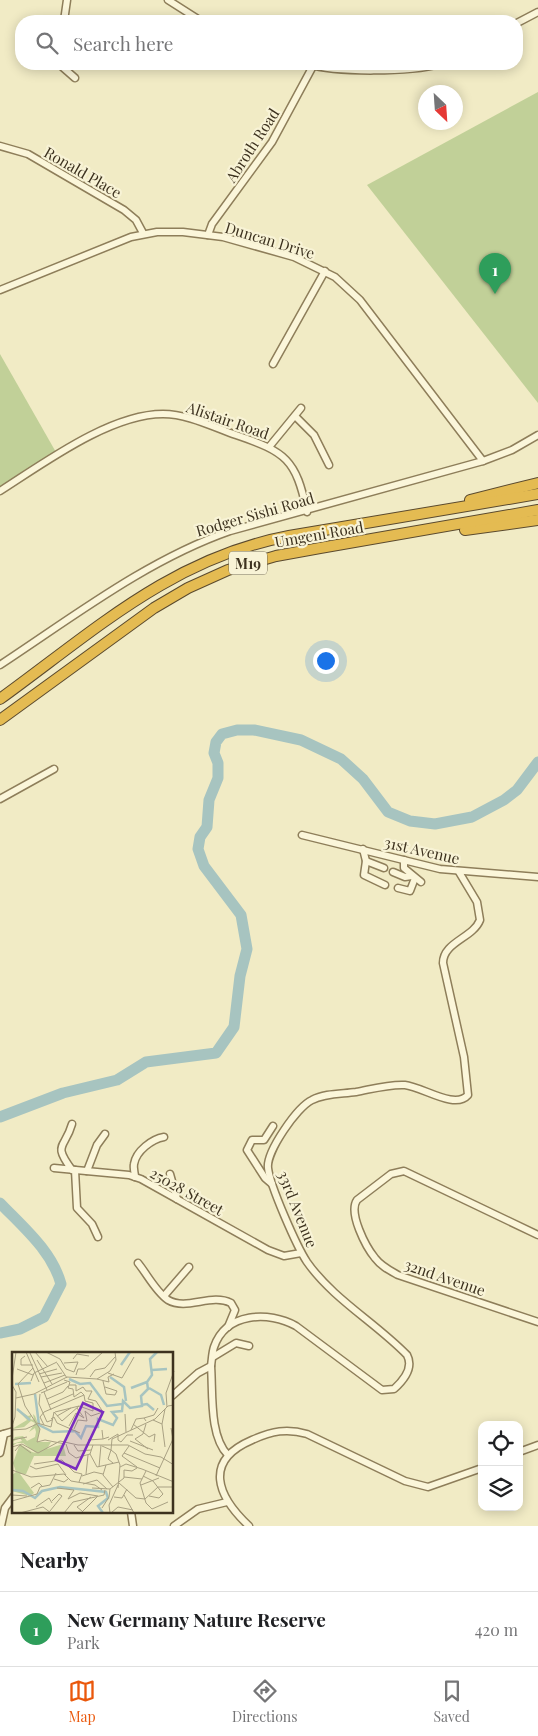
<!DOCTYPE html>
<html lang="en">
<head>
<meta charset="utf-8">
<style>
	body { margin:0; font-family:"Playfair Display",serif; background:#f2f2f2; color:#202124 }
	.controls { position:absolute; right:15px; bottom:15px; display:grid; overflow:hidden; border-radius:10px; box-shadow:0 2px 12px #0003 }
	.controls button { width:45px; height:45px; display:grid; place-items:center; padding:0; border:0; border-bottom:1px solid #e0e0e0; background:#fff; color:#202124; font:25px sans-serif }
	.compass { position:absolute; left:418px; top:85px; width:45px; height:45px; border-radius:50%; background:#fff; box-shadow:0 2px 12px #0003; rotate:155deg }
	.you { position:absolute; left:325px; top:660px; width:18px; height:18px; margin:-12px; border:4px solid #fff; border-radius:50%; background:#1a73e8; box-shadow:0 0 0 8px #1a73e833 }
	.badge { display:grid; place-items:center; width:32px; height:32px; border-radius:50%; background:#ea580c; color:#fff; font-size:16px; font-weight:700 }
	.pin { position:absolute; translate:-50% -41px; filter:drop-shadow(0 1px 2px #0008) }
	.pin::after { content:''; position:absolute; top:26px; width:18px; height:15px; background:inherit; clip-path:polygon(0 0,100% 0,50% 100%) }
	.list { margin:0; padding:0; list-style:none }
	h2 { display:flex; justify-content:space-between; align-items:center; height:65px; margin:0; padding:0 20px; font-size:21px }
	h2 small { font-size:16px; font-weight:400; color:#757577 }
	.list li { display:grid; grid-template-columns:32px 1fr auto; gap:15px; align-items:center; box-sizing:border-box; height:75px; padding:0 20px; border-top:1px solid #e0e0e0 }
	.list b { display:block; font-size:19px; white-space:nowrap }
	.list p { margin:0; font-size:16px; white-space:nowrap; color:#757577 }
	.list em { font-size:16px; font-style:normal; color:#757577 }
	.icon { flex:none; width:28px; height:28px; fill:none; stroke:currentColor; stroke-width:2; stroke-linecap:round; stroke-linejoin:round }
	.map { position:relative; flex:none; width:538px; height:1526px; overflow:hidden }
	.search { position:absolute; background:#fff; box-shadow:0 2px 12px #0003; left:15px; right:15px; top:15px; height:55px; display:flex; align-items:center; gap:12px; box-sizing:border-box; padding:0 18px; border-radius:20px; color:#757577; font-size:19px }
	.sheet { height:140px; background:#fff }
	nav { display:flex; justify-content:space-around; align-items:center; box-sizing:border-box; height:70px; border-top:1px solid #e0e0e0; background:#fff; font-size:14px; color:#757577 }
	nav a { display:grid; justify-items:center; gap:2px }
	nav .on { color:#ea580c }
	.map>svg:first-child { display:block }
	.green { fill:#c1d098 }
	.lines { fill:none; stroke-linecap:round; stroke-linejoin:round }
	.river { stroke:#a7c4c0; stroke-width:11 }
	.minor-casing { stroke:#8e7e5a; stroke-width:9 }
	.highway-casing { stroke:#5b4a2e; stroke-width:12 }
	.minor { stroke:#fbf6da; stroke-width:6 }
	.highway { stroke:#e4bb52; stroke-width:10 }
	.labels { text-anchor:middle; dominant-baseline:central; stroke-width:4.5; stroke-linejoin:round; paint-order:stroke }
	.shield { fill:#f8f3d6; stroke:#756c56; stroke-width:1 }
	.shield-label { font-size:14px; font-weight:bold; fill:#3d321f }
	.street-label { font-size:15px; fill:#3d321f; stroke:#f8f3d6 }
	.inset-river { fill:none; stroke:#a7c4c0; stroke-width:2.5 }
	.inset-road { fill:none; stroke:#a9a183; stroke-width:1 }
	.view { fill:#7b2cbf; fill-opacity:0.15; stroke:#7b2cbf; stroke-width:2.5 }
	.inset-edge { fill:none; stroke:#3d321f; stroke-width:2.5 }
</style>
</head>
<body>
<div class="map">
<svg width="538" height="1526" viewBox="0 0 538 1526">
	<rect width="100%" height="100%" fill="#f1ebc5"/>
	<!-- green -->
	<g class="green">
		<polygon points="538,92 538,403 367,185"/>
		<polygon points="0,354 57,454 0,491"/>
	</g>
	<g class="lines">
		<!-- river -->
		<g class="river">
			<polyline points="0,1117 63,1093 117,1080 146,1062 216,1053 234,1027 240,976 247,949 241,915 204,866 198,849 200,837 207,827 209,800 218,778 218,763 214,753 216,742 222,734 237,730 254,730 301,740 341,759 363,779 388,812 410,821 435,824 472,817 504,800 517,790 538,762"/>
			<path d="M 0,1203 C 23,1227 52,1251 61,1284 L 44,1317 L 20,1329 L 0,1333"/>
		</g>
		<defs>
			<g id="minor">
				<polyline points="168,0 201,21"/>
				<polyline points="64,21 67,0"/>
				<polyline points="517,23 538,12"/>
				<polyline points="59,64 75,78"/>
				<path d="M 308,64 C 336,73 411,72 440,64"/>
				<polyline points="0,146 28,154 124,210 136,220 143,233"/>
				<polyline points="208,235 212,224 272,142 313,66"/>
				<polyline points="0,290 131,237 157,232 183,232 223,237 294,257 335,277 360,300 483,461"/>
				<polyline points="273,364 325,271"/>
				<polyline points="295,416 314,435 329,465"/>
				<polyline points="269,447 301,408"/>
				<path d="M 0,491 C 44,463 110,414 163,414 C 188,414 213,427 236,435 C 286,452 296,459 307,512"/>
				<path d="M 0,665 C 73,617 147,560 230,531 L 483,461 L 512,450 L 538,435"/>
				<polyline points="0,799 54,769"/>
				<polyline points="302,835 440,869 538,877"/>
				<polyline points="363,849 366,861 364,875 385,885"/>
				<polyline points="404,860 404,868 421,882"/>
				<polyline points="366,861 384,868"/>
				<polyline points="393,872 405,877 412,876"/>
				<polyline points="398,888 410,891 415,878"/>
				<path d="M 72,1124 C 65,1149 52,1143 72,1170"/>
				<polyline points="54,1168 129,1175 141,1179 268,1250 284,1256 301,1253"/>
				<polyline points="75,1170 77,1208 92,1224 98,1237"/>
				<polyline points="87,1171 97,1145 105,1134"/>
				<polyline points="170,1174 177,1199"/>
				<path d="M 135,1177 C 135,1173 133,1168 134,1164 C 136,1151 152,1139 164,1137"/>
				<polyline points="272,1184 265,1178 247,1150 252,1140 264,1140 273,1126"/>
				<path d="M 538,1235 L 404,1171 L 391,1174 L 357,1200 C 348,1213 366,1247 375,1258 C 381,1266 389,1270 398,1275 L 538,1322"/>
				<path d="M 138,1263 C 147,1274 156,1292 168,1300 C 187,1311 211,1293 231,1303 L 235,1310 L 228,1327"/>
				<polyline points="164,1296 189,1267"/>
				<polyline points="213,1357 236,1343 249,1346"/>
				<path d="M 211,1366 C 213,1392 209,1436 228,1455"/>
				<path d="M 172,1396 L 198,1373 L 211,1366 C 212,1360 212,1353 214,1347 C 226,1312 269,1311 296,1326 L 382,1390 L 394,1389 C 404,1380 414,1368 407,1355 C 376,1323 333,1299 307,1262 C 297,1247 270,1186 268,1168 C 266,1152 297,1107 312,1100 C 325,1093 342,1094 356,1092 C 372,1089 389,1084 405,1085 C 423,1087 455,1110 468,1095 L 464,1057 L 443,963 C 443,942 473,938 480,920 L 477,902 L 459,872"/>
				<polyline points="0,1435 14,1431"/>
				<polyline points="519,1452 538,1445"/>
				<polyline points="0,1453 4,1434"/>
				<polyline points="131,1512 133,1526"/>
				<polyline points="1,1526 5,1508 14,1496"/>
				<polyline points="174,1526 198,1509 227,1502"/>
				<path d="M 249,1526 C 217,1496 203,1461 252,1440 C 272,1431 287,1428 307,1434 L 405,1481 L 428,1487 L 482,1468"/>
			</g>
			<g id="highway">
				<polyline points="470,500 538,483"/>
				<polyline points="465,530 538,520"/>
				<path d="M 0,699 C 94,631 172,558 289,536 L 538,494"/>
				<polyline points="0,720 154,608 188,588 228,570 276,556 320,548 538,510"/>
			</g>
		</defs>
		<!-- minor casing -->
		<use href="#minor" class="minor-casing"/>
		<!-- highway casing -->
		<use href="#highway" class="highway-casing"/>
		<!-- minor -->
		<use href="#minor" class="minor"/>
		<!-- highway -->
		<use href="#highway" class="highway"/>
	</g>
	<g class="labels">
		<!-- shield labels -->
		<rect class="shield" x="229" y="551.5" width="38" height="23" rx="4"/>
		<g class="shield-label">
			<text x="248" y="563">M19</text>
		</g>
		<!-- street labels -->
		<g class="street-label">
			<text transform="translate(252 145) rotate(-57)">Abroth Road</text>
			<text transform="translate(83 172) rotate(30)">Ronald Place</text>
			<text transform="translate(270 240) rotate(17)">Duncan Drive</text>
			<text transform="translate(228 420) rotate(19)">Alistair Road</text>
			<text transform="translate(255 514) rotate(-16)">Rodger Sishi Road</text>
			<text transform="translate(319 534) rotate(-10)">Umgeni Road</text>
			<text transform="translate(422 850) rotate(13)">31st Avenue</text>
			<text transform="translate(187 1191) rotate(29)">25028 Street</text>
			<text transform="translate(298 1209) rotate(68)">33rd Avenue</text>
			<text transform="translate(445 1277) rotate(19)">32nd Avenue</text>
		</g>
	</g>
	<!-- overview -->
	<g transform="translate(12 1352)">
		<rect width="161" height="161" fill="#f1ebc5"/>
		<path d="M 4,56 L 16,64 L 20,63 L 18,67 L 22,68 L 21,62 L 23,64 L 28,77 L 25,90 L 39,90 L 35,97 L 51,92 L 54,104 L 22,104 L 14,122 L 8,122 L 22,141 L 18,144 L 0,139 L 0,123 L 4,120 L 1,111 L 8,92 L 20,100 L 24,101 L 11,91 L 5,91 L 0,94 L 0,92 L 10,89 L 8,86 L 0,90 L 3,85 L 11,84 L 15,89 L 23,85 L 24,80 L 23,76 L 17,80 L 23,71 L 19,69 L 12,75 L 0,77 L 15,68 Z" fill="#c1d098"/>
		<path class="inset-river" d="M 109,13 L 118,0M 140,18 L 155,17M 98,25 L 112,35 L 114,49M 57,27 L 68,32 L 78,31 L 95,54 L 110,52M 3,32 L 19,31M 119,36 L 135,30M 137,36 L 149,43 L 152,53M 23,42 L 27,73 L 41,80 L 63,79 L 69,86 L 74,74 L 86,75 L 86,67 L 101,73 L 105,66 L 100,60 L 110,59 L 111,49 L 118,56 L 130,54 L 129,44 L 136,37 L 135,30 L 140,23 L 138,7 L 145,0M 129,53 L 135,52 L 142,58M 5,57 L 18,68M 0,138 L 11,139 L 23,146 L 30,139 L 48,135 L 94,140 L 96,146 L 86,154 L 91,161"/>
		<path class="inset-road" d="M 14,0 L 27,30M 23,0 L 36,15M 34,0 L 48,7 L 54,17 L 62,20M 41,0 L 58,0M 18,1 L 35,38M 13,4 L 9,7 L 9,13 L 21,13M 61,7 L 65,2 L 77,4M 25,8 L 40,32M 45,11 L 55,26M 52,11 L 66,10 L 62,20M 21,16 L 6,32 L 13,54 L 28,77 L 25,90 L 33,88 L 53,92M 5,17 L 21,23M 96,21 L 110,26 L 122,5M 27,22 L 45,17M 64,23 L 66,17 L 72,17 L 91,0M 29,25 L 50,21M 78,25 L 83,18 L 93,16 L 103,5M 0,27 L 4,0M 85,27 L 97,30 L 96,25 L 102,22M 52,28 L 58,30 L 56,36 L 61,37 L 62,45 L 69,40 L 72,43M 19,29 L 22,21 L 45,10M 91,29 L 94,42 L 103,43 L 105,39 L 93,35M 32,31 L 53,23M 0,33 L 4,40 L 3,65 L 0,74M 57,33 L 64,33 L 64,39 L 71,35 L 74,39 L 80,39 L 76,47 L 84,49 L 91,60 L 79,64 L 73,59 L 75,69 L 66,68 L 62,77M 32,40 L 39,58M 29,41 L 55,30M 28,42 L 27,52 L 35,70 L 40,68M 4,46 L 22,42 L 55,25 L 85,27 L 98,19 L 104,8 L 103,0M 35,47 L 51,40 L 56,34M 37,53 L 61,42M 155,55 L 154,41 L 162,19M 42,60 L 50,69 L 67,54 L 81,59 L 81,51 L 73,49 L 72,43M 43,60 L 67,54M 113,62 L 114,80M 45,64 L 59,56M 39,67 L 42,65 L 45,71 L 68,81M 141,68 L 150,72 L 153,95M 134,69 L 132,66 L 142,63 L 146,56M 25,71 L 39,75 L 42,60M 121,72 L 137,85 L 143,82 L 142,90M 134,72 L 131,82 L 123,87 L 136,97M 150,72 L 153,57M 32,73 L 28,65 L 32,60 L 72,43M 57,74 L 64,61 L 72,66 L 65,56M 0,78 L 14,77 L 25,72M 90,78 L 91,87 L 97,85M 119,78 L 124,67 L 132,66M 0,88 L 15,85M 76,88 L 91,87M 96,88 L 106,82 L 106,88 L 109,90 L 115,83 L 121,83M 118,89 L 141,98M 54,92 L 57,101 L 64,106 L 78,102 L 81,93M 62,93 L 66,99 L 79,98M 90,94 L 99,98 L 96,107 L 101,111M 117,94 L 110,104 L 125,115M 0,95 L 10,92 L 26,101 L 48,89 L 66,93 L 116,93 L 133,102 L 149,105 L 162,113M 3,99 L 8,93 L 19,101M 112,101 L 148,116M 78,102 L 85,115 L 107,110M 22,112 L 50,108 L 62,120 L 70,122 L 67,130M 94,113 L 91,123 L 101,135M 18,114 L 24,117 L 46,112 L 54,123M 87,115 L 89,93M 108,115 L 114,112 L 130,117 L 162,130M 0,118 L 19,125 L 52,122 L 59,129 L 83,133 L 90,138M 134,119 L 128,131 L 134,151 L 140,157 L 156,150M 74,122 L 76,103M 70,124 L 82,120 L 91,122M 131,124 L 141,129 L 151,142 L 147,146 L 137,144M 144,124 L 161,87 L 159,76M 112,125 L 130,127M 42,127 L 52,130 L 56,127M 107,131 L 124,146 L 133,147M 71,132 L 85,128 L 95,137M 129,133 L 147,126M 19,136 L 27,131 L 31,135M 45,136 L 62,138 L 56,147 L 68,141 L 86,144M 80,136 L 98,137 L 112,126 L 112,118 L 120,119 L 125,116M 106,136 L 108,113 L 104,102 L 99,98 L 100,87 L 143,67 L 156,54 L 162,53M 0,143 L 15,144M 112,143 L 122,161M 102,145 L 110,146 L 115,137M 133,147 L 146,135 L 162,135M 0,149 L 25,142 L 28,135 L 38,133 L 44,121M 24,155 L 37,146 L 40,151M 90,156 L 97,145 L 98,137M 38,159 L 50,144 L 47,142 L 40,149M 70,159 L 65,155 L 79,145M 8,161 L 31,155 L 39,161M 52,161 L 61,150 L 92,143 L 93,138M 69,161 L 85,145M 98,161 L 97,153 L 106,133M 99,161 L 106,155 L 121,158"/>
		<path class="view" d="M 71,51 L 91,60 L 64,117 L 44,108 Z"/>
		<rect width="161" height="161" class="inset-edge"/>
	</g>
</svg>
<div class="controls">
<button><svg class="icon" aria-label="locate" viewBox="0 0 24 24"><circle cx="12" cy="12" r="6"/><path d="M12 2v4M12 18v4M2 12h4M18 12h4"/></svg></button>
<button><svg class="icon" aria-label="layers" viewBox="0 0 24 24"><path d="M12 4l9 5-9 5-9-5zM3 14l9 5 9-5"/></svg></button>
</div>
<svg class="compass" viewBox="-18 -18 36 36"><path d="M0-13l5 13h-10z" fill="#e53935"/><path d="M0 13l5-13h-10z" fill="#757577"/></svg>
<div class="you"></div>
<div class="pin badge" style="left:495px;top:294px;background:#2e9e5b">1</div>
<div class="search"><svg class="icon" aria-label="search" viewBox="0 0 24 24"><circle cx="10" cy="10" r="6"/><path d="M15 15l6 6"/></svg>Search here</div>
</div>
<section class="sheet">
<h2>Nearby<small></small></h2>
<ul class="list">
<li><span class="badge" style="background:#2e9e5b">1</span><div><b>New Germany Nature Reserve</b><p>Park</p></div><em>420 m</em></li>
</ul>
</section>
<nav>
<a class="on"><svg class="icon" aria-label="map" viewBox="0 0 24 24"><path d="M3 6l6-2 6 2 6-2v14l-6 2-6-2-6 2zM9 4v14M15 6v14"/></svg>Map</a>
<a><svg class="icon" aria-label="directions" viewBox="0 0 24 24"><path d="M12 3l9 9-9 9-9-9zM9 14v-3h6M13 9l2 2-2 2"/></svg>Directions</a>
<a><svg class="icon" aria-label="saved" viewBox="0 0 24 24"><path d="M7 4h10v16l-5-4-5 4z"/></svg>Saved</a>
</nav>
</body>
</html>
